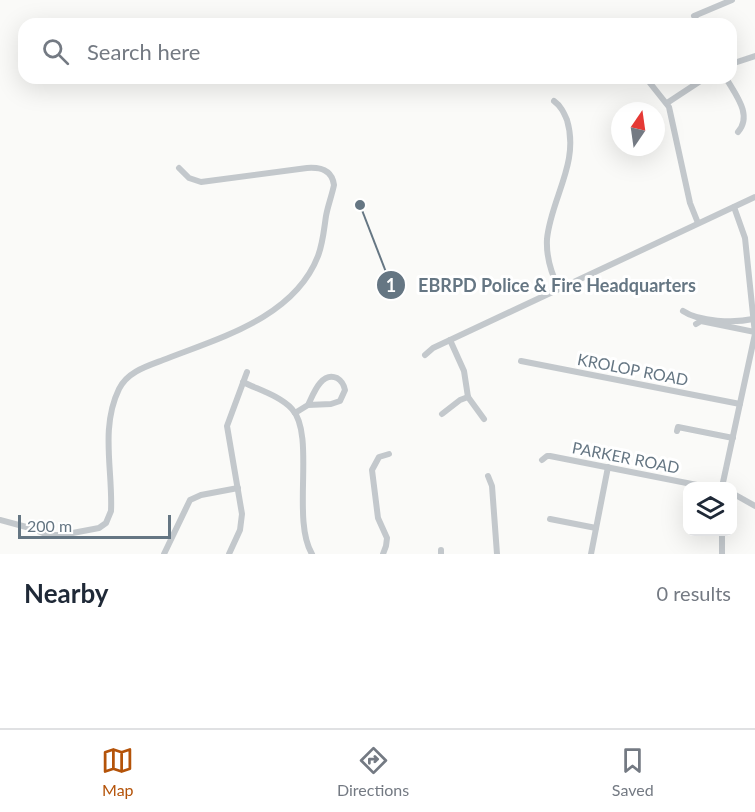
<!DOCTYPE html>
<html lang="en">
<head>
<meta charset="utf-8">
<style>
	body { margin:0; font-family:Lato,sans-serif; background:#f2f2f3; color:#1f2937 }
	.controls { position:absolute; right:18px; bottom:18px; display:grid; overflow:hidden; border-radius:12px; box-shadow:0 6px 24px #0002 }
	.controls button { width:54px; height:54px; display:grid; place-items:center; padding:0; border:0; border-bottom:2px solid #e0e1e3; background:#fff; color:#1f2937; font:30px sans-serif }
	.compass { position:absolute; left:611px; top:102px; width:54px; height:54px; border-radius:50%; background:#fff; box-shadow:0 6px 24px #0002; rotate:13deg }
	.scale { position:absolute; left:18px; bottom:15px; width:153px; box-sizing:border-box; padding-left:6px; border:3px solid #657683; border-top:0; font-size:16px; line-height:21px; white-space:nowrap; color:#657683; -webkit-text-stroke:4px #fff; paint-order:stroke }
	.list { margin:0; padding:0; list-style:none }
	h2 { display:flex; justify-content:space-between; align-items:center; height:78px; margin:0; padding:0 24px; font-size:26px }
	h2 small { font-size:20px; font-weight:400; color:#747a83 }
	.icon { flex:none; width:33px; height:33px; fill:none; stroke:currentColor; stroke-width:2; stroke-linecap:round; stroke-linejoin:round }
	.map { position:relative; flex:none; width:755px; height:554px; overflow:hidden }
	.search { position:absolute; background:#fff; box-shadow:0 6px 24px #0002; left:18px; right:18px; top:18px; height:66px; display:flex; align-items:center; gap:15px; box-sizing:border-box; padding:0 21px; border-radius:18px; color:#747a83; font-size:22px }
	.sheet { height:174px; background:#fff }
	nav { display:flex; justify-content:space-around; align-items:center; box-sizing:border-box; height:84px; border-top:2px solid #e0e1e3; background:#fff; font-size:16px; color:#747a83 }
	nav a { display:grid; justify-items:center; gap:3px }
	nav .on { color:#b45309 }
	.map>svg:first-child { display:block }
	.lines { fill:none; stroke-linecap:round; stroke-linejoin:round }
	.minor { stroke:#c3c8cc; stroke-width:6 }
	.labels { text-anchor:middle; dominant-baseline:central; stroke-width:6; stroke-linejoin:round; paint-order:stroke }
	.street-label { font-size:16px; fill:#657683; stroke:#fff }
	.leader { fill:none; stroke:#657683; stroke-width:2 }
	.callout-dot { fill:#657683; stroke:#fff; stroke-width:2 }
	.mark-label { font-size:18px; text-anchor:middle; font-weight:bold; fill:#fff }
	.callout-label { font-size:18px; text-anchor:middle; font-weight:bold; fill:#657683; stroke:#fff; stroke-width:6; stroke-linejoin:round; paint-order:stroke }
</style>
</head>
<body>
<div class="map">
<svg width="755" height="554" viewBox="0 0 755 554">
	<rect width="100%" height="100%" fill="#fafaf8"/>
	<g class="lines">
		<!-- minor -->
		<g class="minor">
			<polyline points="598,23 599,24"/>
			<polyline points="699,24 694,16 732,0"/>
			<polyline points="731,64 755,56"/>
			<polyline points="646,78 669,107 690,203 698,223"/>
			<path d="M 726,78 C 735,94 753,115 738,132"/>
			<path d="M 554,101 C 561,106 564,113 567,120 C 580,163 551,198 547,239 C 546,257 551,273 559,289"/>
			<polyline points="667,103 705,78"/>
			<path d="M 683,311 C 699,322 735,323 753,319"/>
			<polyline points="696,324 701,321 755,332"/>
			<polyline points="450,340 464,371 468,397"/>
			<polyline points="425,355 433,348 755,197"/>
			<polyline points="521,361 740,404"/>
			<path d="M 243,382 C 259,390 280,396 292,409 C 316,435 291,520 312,554"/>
			<polyline points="468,397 484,419"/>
			<path d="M 295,413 L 308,405 L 331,404 L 340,401 L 345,390 C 344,385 342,381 337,378 C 321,371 313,395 308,405"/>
			<polyline points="442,414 460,400 468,397"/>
			<polyline points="677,431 678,427 733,438"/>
			<polyline points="542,460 547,456 550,456 707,487"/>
			<polyline points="488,476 492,486 497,554"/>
			<polyline points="722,487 755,334 745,238 734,207"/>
			<polyline points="732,493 755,506"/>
			<polyline points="550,519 596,528"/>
			<path d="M 0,520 L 30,528 L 48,535 L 62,535 L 99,528 L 106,523 L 111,511 C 113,471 100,428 119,389 C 127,372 147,366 163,360 C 219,338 294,318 318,256 C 323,243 324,229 326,216 C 328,205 332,195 334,185 C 332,170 321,167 307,168 L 201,182 L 189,178 L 179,168"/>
			<polyline points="441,550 441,554"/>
			<polyline points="164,554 190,500 201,495 238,488"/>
			<polyline points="229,554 240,530 242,514 227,426 247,372"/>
			<polyline points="383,554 386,546 387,538 378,518 372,470 379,457 389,454"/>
			<polyline points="591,554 608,467"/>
			<polyline points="722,554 722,532"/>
		</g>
	</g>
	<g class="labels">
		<!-- street labels -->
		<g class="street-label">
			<text transform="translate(633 369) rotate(11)">KROLOP ROAD</text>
			<text transform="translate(626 457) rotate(11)">PARKER ROAD</text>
		</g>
	</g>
	<!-- callouts -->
	<path class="leader" d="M360 205L391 285"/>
	<g class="callout-dot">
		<circle cx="360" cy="205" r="6"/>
		<circle cx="391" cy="285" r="15"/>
	</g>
	<g class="mark-label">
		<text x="391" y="292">1</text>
	</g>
	<g class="callout-label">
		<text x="557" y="292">EBRPD Police &amp; Fire Headquarters</text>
	</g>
</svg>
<div class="controls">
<button><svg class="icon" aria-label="layers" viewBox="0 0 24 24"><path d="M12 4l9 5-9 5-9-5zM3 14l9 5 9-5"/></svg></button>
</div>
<svg class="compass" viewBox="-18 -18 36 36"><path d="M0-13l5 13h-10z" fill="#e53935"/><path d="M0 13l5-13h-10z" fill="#747a83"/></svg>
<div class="scale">200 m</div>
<div class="search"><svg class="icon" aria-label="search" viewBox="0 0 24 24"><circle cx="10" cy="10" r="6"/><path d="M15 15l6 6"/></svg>Search here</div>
</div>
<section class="sheet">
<h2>Nearby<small>0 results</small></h2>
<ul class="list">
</ul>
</section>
<nav>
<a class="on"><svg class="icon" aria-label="map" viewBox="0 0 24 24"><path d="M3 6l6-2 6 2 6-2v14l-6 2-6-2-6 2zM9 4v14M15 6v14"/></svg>Map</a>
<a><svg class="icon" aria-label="directions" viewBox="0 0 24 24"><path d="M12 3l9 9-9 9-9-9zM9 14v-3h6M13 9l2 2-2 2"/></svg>Directions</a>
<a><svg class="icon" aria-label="saved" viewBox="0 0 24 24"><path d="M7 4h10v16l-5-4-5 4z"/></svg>Saved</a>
</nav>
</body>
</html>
